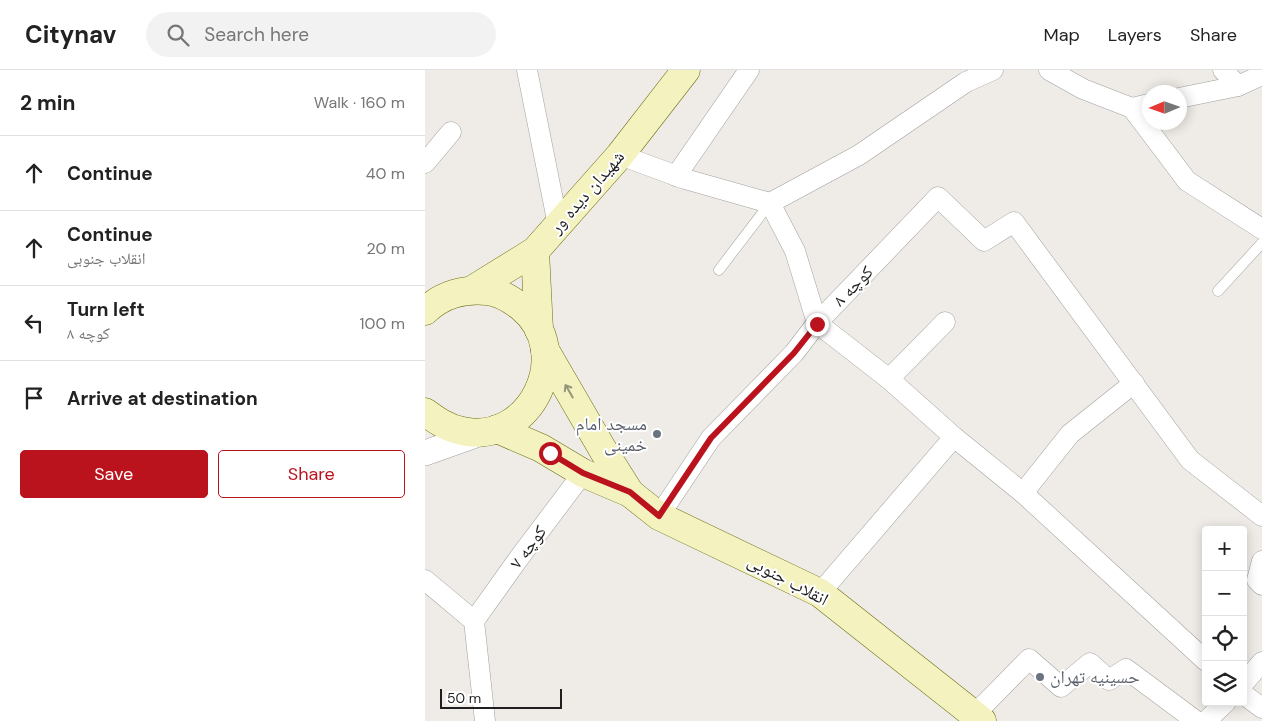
<!DOCTYPE html>
<html lang="en">
<head>
<meta charset="utf-8">
<style>
	body { margin:0; font-family:"DM Sans","Noto Naskh Arabic",sans-serif; background:#f2f2f2; color:#222 }
	.controls { position:absolute; right:15px; bottom:15px; display:grid; overflow:hidden; border-radius:5px; box-shadow:0 2px 12px #0003 }
	.controls button { width:45px; height:45px; display:grid; place-items:center; padding:0; border:0; border-bottom:1px solid #e0e0e0; background:#fff; color:#222; font:25px sans-serif }
	.compass { position:absolute; left:717px; top:15px; width:45px; height:45px; border-radius:50%; background:#fff; box-shadow:0 2px 12px #0003; rotate:268deg }
	.scale { position:absolute; left:15px; bottom:12px; width:122px; box-sizing:border-box; padding-left:5px; border:2px solid #1f1f1f; border-top:0; font-size:14px; line-height:18px; white-space:nowrap; color:#1f1f1f; -webkit-text-stroke:4px #fff; paint-order:stroke }
	.stop { position:absolute; width:15px; height:15px; margin:-11px; border:4px solid #bb131e; border-radius:50%; background:#fff }
	.stop.end { background:#bb131e; border-color:#fff; box-shadow:0 1px 5px #0008 }
	.list { margin:0; padding:0; list-style:none }
	h2 { display:flex; justify-content:space-between; align-items:center; height:65px; margin:0; padding:0 20px; font-size:21px }
	h2 small { font-size:16px; font-weight:400; color:#767676 }
	.list li { display:grid; grid-template-columns:32px 1fr auto; gap:15px; align-items:center; box-sizing:border-box; height:75px; padding:0 20px; border-top:1px solid #e0e0e0 }
	.list b { display:block; font-size:19px; white-space:nowrap }
	.list p { margin:0; font-size:16px; white-space:nowrap; color:#767676 }
	.list em { font-size:16px; font-style:normal; color:#767676 }
	.actions { display:flex; gap:10px; padding:15px 20px }
	.actions a { flex:1; padding:11px 0; border:1px solid #bb131e; border-radius:5px; text-align:center; font-size:18px; color:#bb131e }
	.actions .main { background:#bb131e; color:#fff }
	.icon { flex:none; width:28px; height:28px; fill:none; stroke:currentColor; stroke-width:2; stroke-linecap:round; stroke-linejoin:round }
	.map { position:relative; flex:none; width:837px; height:651px; overflow:hidden }
	header { display:flex; align-items:center; gap:30px; box-sizing:border-box; height:70px; padding:0 25px; background:#fff; border-bottom:1px solid #e0e0e0 }
	header strong { font-size:24px }
	nav { display:flex; gap:28px; margin-inline-start:auto; font-size:18px }
	.search { width:350px; height:45px; background:#f2f2f2; display:flex; align-items:center; gap:12px; box-sizing:border-box; padding:0 18px; border-radius:28px; color:#767676; font-size:19px }
	main { display:flex }
	aside { flex:1; background:#fff }
	.map>svg:first-child { display:block }
	.lines { fill:none; stroke-linecap:round; stroke-linejoin:round }
	.service-casing { stroke:#a0a0a0; stroke-width:11 }
	.minor-casing { stroke:#a0a0a0; stroke-width:21 }
	.tertiary-casing { stroke:#a0a0a0; stroke-width:26 }
	.secondary-casing { stroke:#696d10; stroke-width:29 }
	.service { stroke:#fff; stroke-width:10 }
	.minor { stroke:#fff; stroke-width:20 }
	.tertiary { stroke:#fff; stroke-width:25 }
	.secondary { stroke:#f4f3c0; stroke-width:28 }
	.oneway { stroke:#949478 }
	.route { stroke:#bb131e; stroke-width:6 }
	.worship-dot { fill:#6b7280; stroke:#fff; stroke-width:2 }
	.labels { text-anchor:middle; dominant-baseline:central; stroke-width:4; stroke-linejoin:round; paint-order:stroke }
	.street-label { font-size:18px; fill:#1f1f1f; stroke:#fff }
	.worship-label { font-size:18px; fill:#5b616d; stroke:#fff; text-anchor:end }
</style>
</head>
<body>
<header>
<strong>Citynav</strong>
<div class="search"><svg class="icon" aria-label="search" viewBox="0 0 24 24"><circle cx="10" cy="10" r="6"/><path d="M15 15l6 6"/></svg>Search here</div>
<nav><a>Map</a><a>Layers</a><a>Share</a></nav>
</header>
<main>
<aside>
<h2>2 min<small>Walk · 160 m</small></h2>
<ul class="list">
<li><svg class="icon" aria-label="ahead" viewBox="0 0 24 24"><path d="M12 20V5M6 11l6-6 6 6"/></svg><div><b>Continue</b></div><em>40 m</em></li>
<li><svg class="icon" aria-label="ahead" viewBox="0 0 24 24"><path d="M12 20V5M6 11l6-6 6 6"/></svg><div><b>Continue</b><p>انقلاب جنوبی</p></div><em>20 m</em></li>
<li><svg class="icon" aria-label="left" viewBox="0 0 24 24"><path d="M17 20v-9H6M10 6l-5 5 5 5"/></svg><div><b>Turn left</b><p>کوچه ۸</p></div><em>100 m</em></li>
<li><svg class="icon" aria-label="arrive" viewBox="0 0 24 24"><path d="M6 21V4h12l-3 4 3 4H6"/></svg><div><b>Arrive at destination</b></div></li>
</ul>
<div class="actions"><a class="main">Save</a><a>Share</a></div>
</aside>
<div class="map">
<svg width="837" height="651" viewBox="0 0 837 651">
	<rect width="100%" height="100%" fill="#efece7"/>
	<g class="lines">
		<defs>
			<g id="service">
				<polyline points="294,200 345,133"/>
				<polyline points="793,221 837,173"/>
			</g>
			<g id="minor">
				<polyline points="102,0 133,155"/>
				<polyline points="624,0 658,19 707,38 724,34"/>
				<polyline points="798,0 813,16"/>
				<polyline points="754,28 813,16 837,5"/>
				<polyline points="707,38 762,111 837,159"/>
				<polyline points="195,85 260,109 345,133 434,85 541,12 568,0"/>
				<polyline points="0,93 26,62"/>
				<polyline points="251,106 324,0"/>
				<polyline points="345,133 370,181 392,253 464,309 529,367 598,423 781,591"/>
				<polyline points="464,309 520,252"/>
				<polyline points="598,423 645,364 709,313"/>
				<polyline points="234,446 286,368 369,283 392,253 513,127 559,171 589,152 765,390 837,446"/>
				<polyline points="837,491 832,510 837,515"/>
				<polyline points="0,510 49,551 60,651"/>
				<polyline points="395,523 529,367"/>
				<polyline points="49,551 94,488 158,403"/>
				<polyline points="818,614 837,592"/>
				<polyline points="818,624 837,638"/>
				<polyline points="549,645 604,589 636,617 665,593 684,610 701,599 771,651"/>
				<polyline points="781,651 801,632"/>
			</g>
			<polyline id="tertiary" points="0,383 59,362"/>
			<g id="secondary">
				<polyline points="110,181 114,260"/>
				<polyline points="47,220 110,181 195,85 261,0"/>
				<path d="M 0,241 C 18,224 38,219 62,221 C 75,222 87,230 96,237 C 151,282 106,376 37,361 C 22,358 11,350 0,342"/>
				<polyline points="120,280 178,380 205,423"/>
				<polyline points="72,359 116,378 158,403 205,423 234,446 395,523 557,651"/>
			</g>
		</defs>
		<!-- service casing -->
		<use href="#service" class="service-casing"/>
		<!-- minor casing -->
		<use href="#minor" class="minor-casing"/>
		<!-- tertiary casing -->
		<use href="#tertiary" class="tertiary-casing"/>
		<!-- secondary casing -->
		<use href="#secondary" class="secondary-casing"/>
		<!-- service -->
		<use href="#service" class="service"/>
		<!-- minor -->
		<use href="#minor" class="minor"/>
		<!-- tertiary -->
		<use href="#tertiary" class="tertiary"/>
		<!-- secondary -->
		<use href="#secondary" class="secondary"/>
	</g>
	<!-- one-way arrows -->
	<defs><path id="oneway-shaft" d="M-6 0H5M1.5-3L5.5 0L1.5 3" fill="none" stroke-width="1.6" stroke-linecap="round" stroke-linejoin="round" transform="scale(1.25)"/></defs>
	<use class="oneway" href="#oneway-shaft" transform="translate(144 321) rotate(-120)"/>
	<g class="lines">
		<!-- route -->
		<polyline class="route" points="125,383 158,403 205,422 234,446 286,368 369,283 392,254"/>
	</g>
	<!-- markers -->
	<g class="worship-dot">
		<circle cx="232" cy="364" r="5"/>
		<circle cx="615" cy="607" r="5"/>
	</g>
	<g class="labels">
		<!-- street labels -->
		<g class="street-label">
			<text transform="translate(162 122) rotate(-49)">شهیدان دیده ور</text>
			<text transform="translate(428 216) rotate(-46)">کوچه ۸</text>
			<text transform="translate(103 477) rotate(-53)">کوچه ۷</text>
			<text transform="translate(363 510) rotate(28)">انقلاب جنوبی</text>
		</g>
		<!-- worship labels -->
		<g class="worship-label">
			<text x="222" y="354">مسجد امام<tspan x="222" dy="21">خمینی</tspan></text>
			<text x="625" y="607" text-anchor="start">حسینیه تهران</text>
		</g>
	</g>
</svg>
<div class="controls">
<button>+</button>
<button>−</button>
<button><svg class="icon" aria-label="locate" viewBox="0 0 24 24"><circle cx="12" cy="12" r="6"/><path d="M12 2v4M12 18v4M2 12h4M18 12h4"/></svg></button>
<button><svg class="icon" aria-label="layers" viewBox="0 0 24 24"><path d="M12 4l9 5-9 5-9-5zM3 14l9 5 9-5"/></svg></button>
</div>
<svg class="compass" viewBox="-18 -18 36 36"><path d="M0-13l5 13h-10z" fill="#e53935"/><path d="M0 13l5-13h-10z" fill="#767676"/></svg>
<div class="scale">50 m</div>
<div class="stop" style="left:125px;top:383px"></div>
<div class="stop end" style="left:392px;top:254px"></div>
</div>
</main>
</body>
</html>
